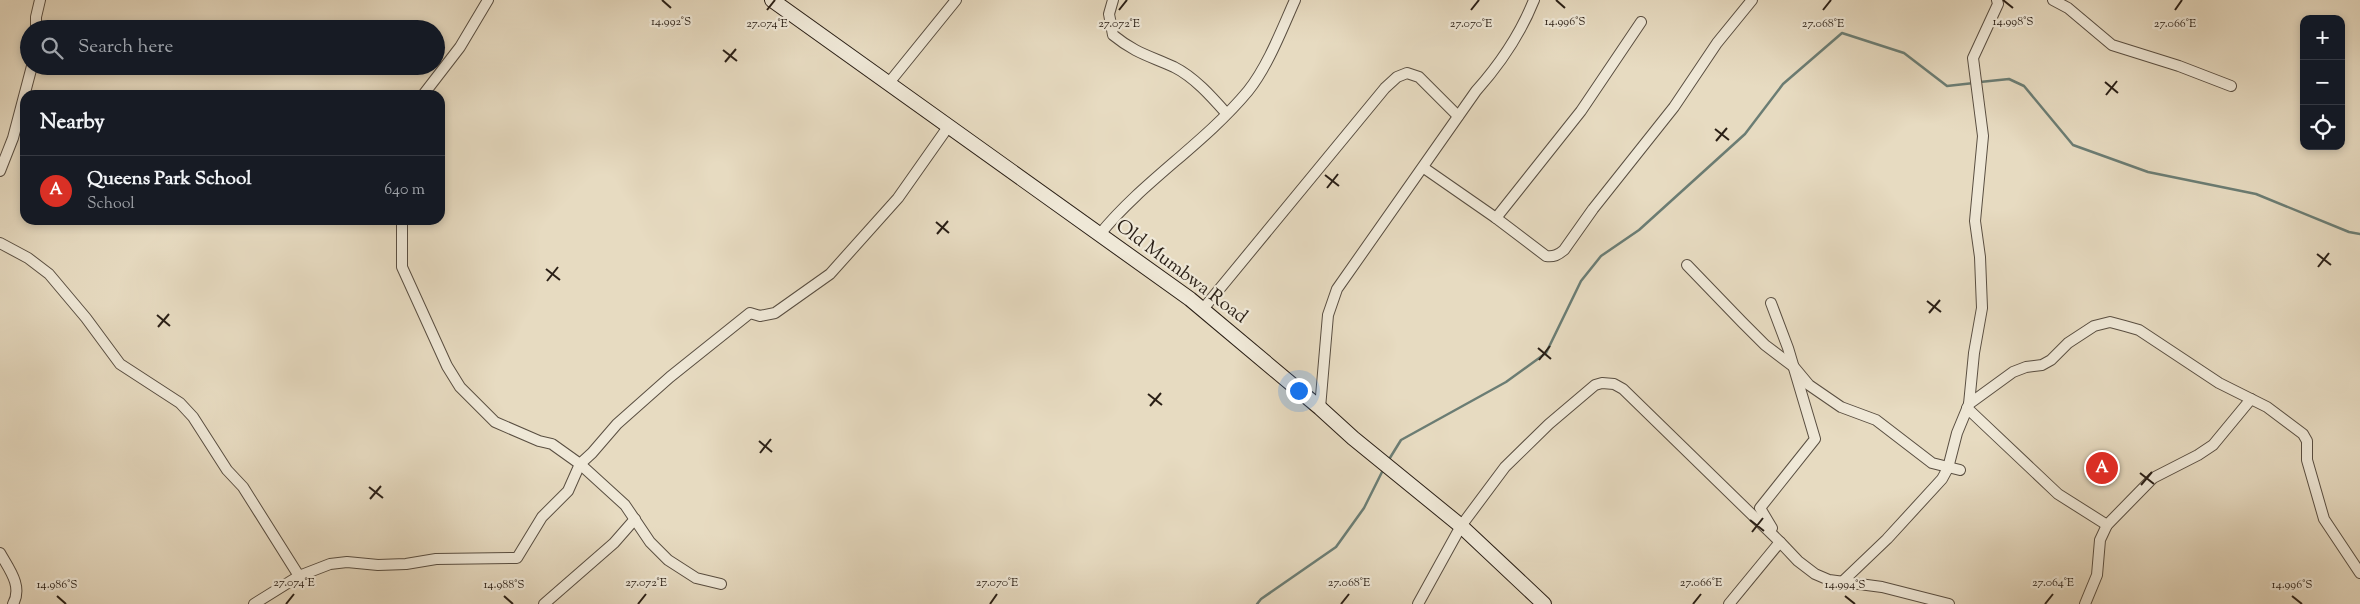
<!DOCTYPE html>
<html lang="en">
<head>
<meta charset="utf-8">
<style>
	body { margin:0; font-family:"Sorts Mill Goudy",serif; background:#242831; color:#f1f3f6 }
	.controls { position:absolute; right:15px; top:15px; display:grid; overflow:hidden; border-radius:10px; box-shadow:0 2px 8px #0003 }
	.controls button { width:45px; height:45px; display:grid; place-items:center; padding:0; border:0; border-bottom:1px solid #363941; background:#171b24; color:#f1f3f6; font:25px sans-serif }
	.you { position:absolute; left:1298px; top:390px; width:18px; height:18px; margin:-12px; border:4px solid #fff; border-radius:50%; background:#1a73e8; box-shadow:0 0 0 8px #1a73e833 }
	.badge { display:grid; place-items:center; width:32px; height:32px; border-radius:50%; background:#d93025; color:#fff; font-size:16px; font-weight:700 }
	.pin { position:absolute; translate:-50% -50%; border:2px solid #fff; box-shadow:0 1px 5px #0006 }
	.list { margin:0; padding:0; list-style:none }
	h2 { display:flex; justify-content:space-between; align-items:center; height:65px; margin:0; padding:0 20px; font-size:21px }
	h2 small { font-size:16px; font-weight:400; color:#9ea1a6 }
	.list li { display:grid; grid-template-columns:32px 1fr auto; gap:15px; align-items:center; box-sizing:border-box; height:70px; padding:0 20px; border-top:1px solid #363941 }
	.list b { display:block; font-size:19px; white-space:nowrap }
	.list p { margin:0; font-size:16px; white-space:nowrap; color:#9ea1a6 }
	.list em { font-size:16px; font-style:normal; color:#9ea1a6 }
	.icon { flex:none; width:28px; height:28px; fill:none; stroke:currentColor; stroke-width:2; stroke-linecap:round; stroke-linejoin:round }
	.map { position:relative; flex:none; width:2360px; height:604px; overflow:hidden }
	.search { position:absolute; background:#171b24; box-shadow:0 2px 8px #0003; left:20px; top:20px; width:425px; height:55px; display:flex; align-items:center; gap:12px; box-sizing:border-box; padding:0 18px; border-radius:28px; color:#9ea1a6; font-size:19px }
	.panel { position:absolute; background:#171b24; box-shadow:0 2px 8px #0003; left:20px; top:90px; width:425px; height:135px; border-radius:15px }
	.map>svg:first-child { display:block }
	.lines { fill:none; stroke-linecap:round; stroke-linejoin:round }
	.stream { stroke:#6b7d74; stroke-width:2.5 }
	.minor-casing { stroke:#594e41; stroke-width:12 }
	.secondary-casing { stroke:#2a1f16; stroke-width:16 }
	.minor { stroke:#efe8d7; stroke-width:10 }
	.secondary { stroke:#efe8d7; stroke-width:14 }
	.ticks { fill:none; stroke:#2a1f16; stroke-width:2 }
	.labels { text-anchor:middle; dominant-baseline:central; stroke-width:4.5; stroke-linejoin:round; paint-order:stroke }
	.street-label { font-size:19px; fill:#2a1f16; stroke:#efe8d7 }
	.ticks-label { font-size:12px; text-anchor:middle; fill:#2a1f16; stroke:#efe8d7; stroke-width:4.5; stroke-linejoin:round; paint-order:stroke }
</style>
</head>
<body>
<div class="map">
<svg width="2360" height="604" viewBox="0 0 2360 604">
	<rect width="100%" height="100%" fill="#e7dbc1"/>
	<filter id="stains"><feTurbulence type="fractalNoise" baseFrequency=".004" numOctaves="4"/><feColorMatrix values="0 0 0 0 .2 0 0 0 0 .09 0 0 0 0 .02 0 0 0 .5 -.17"/></filter>
	<radialGradient id="worn" r=".72"><stop offset=".6" stop-color="#630" stop-opacity="0"/><stop offset="1" stop-color="#630" stop-opacity=".3"/></radialGradient>
	<g class="lines">
		<!-- stream -->
		<g class="stream">
			<polyline points="1980,82 2009,79 2024,86 2073,145 2148,172 2256,194 2349,232 2360,234"/>
			<polyline points="1388,461 1401,440 1506,382 1546,353 1581,281 1601,256 1639,230 1745,134 1783,84 1842,33 1904,53 1947,86 1974,83"/>
			<polyline points="1257,604 1261,599 1336,547 1364,508 1384,468"/>
		</g>
		<defs>
			<g id="minor">
				<path d="M 1113,0 L 1109,14 L 1113,35 C 1135,53 1150,56 1174,67 C 1194,77 1211,96 1226,113"/>
				<polyline points="2053,0 2068,8 2112,45 2179,66 2231,86"/>
				<polyline points="36,29 36,17 40,0"/>
				<polyline points="888,84 956,0"/>
				<polyline points="423,95 460,47 488,0"/>
				<path d="M 1424,168 L 1496,218 L 1546,256 C 1554,257 1558,255 1564,250 L 1593,209 L 1674,107 L 1717,43 L 1752,0"/>
				<polyline points="0,171 13,138 32,66"/>
				<polyline points="1496,218 1581,111 1641,22"/>
				<polyline points="402,220 402,267 447,366 460,387 495,422 539,441 552,444 580,464 625,505 650,542 668,560 696,578 721,584"/>
				<path d="M 1100,234 C 1143,181 1204,144 1248,91 C 1268,66 1282,29 1295,0"/>
				<polyline points="0,243 28,258 49,274 86,318 120,364 180,403 193,417 227,470 243,487 299,576"/>
				<polyline points="1687,265 1742,322 1765,345 1794,367 1809,385 1841,407 1876,420 1932,463 1960,470"/>
				<polyline points="1771,303 1788,348 1815,439 1760,508 1772,528"/>
				<polyline points="1203,309 1385,88 1397,77 1407,73 1419,77 1458,116"/>
				<polyline points="1969,404 1974,353 1982,308 1980,257 1975,221 1983,136 1973,58 1998,4 1997,0"/>
				<path d="M 1320,408 L 1328,315 L 1337,289 L 1476,91 C 1501,63 1520,35 1534,0"/>
				<polyline points="1967,408 2058,494 2107,525"/>
				<path d="M 0,553 C 9,569 23,586 13,604"/>
				<polyline points="1842,582 1887,539 1942,479 1948,468 1957,433 1969,404 2013,372 2026,367 2042,365 2051,360 2068,343 2094,326 2110,322 2125,326 2139,330 2219,383 2267,407 2303,434 2307,441 2307,460 2324,519 2360,573"/>
				<polyline points="254,604 299,576 330,564 347,562 378,565 406,564 436,559 517,558 542,517 568,491 580,464 592,453 617,424 670,377 750,313 760,316 775,313 830,274 898,198 948,127"/>
				<polyline points="544,604 614,543 635,519"/>
				<polyline points="1418,604 1461,526 1505,467 1549,424 1595,385 1602,383 1614,384 1623,389 1780,542"/>
				<polyline points="1729,604 1780,542 1798,561 1815,574 1829,580 1882,587 1949,604"/>
				<polyline points="2085,604 2097,575 2100,540 2107,525 2153,478 2198,455 2213,445 2251,399"/>
			</g>
			<polyline id="secondary" points="772,0 1190,299 1320,408 1353,438 1461,526 1544,604"/>
		</defs>
		<!-- minor casing -->
		<use href="#minor" class="minor-casing"/>
		<!-- secondary casing -->
		<use href="#secondary" class="secondary-casing"/>
		<!-- minor -->
		<use href="#minor" class="minor"/>
		<!-- secondary -->
		<use href="#secondary" class="secondary"/>
	</g>
	<!-- ticks -->
	<path class="ticks" d="M 662,0 L 671,8M 1556,0 L 1565,8M 2003,0 L 2013,8M 767,10 L 775,0M 1119,10 L 1127,0M 1471,10 L 1479,0M 1823,10 L 1831,0M 2175,10 L 2182,0M 723,50 L 737,61M 725,62 L 736,49M 2105,82 L 2118,93M 2106,95 L 2117,81M 1715,129 L 1729,140M 1716,141 L 1727,128M 1325,175 L 1339,186M 1327,188 L 1338,174M 936,222 L 949,233M 937,234 L 948,221M 2317,254 L 2331,265M 2318,267 L 2329,253M 546,269 L 560,280M 547,281 L 558,267M 1927,301 L 1941,312M 1929,313 L 1940,300M 157,315 L 170,326M 158,327 L 169,314M 1538,348 L 1551,359M 1539,360 L 1550,346M 1148,394 L 1162,405M 1150,406 L 1161,393M 759,441 L 772,452M 760,453 L 771,439M 2140,473 L 2154,484M 2141,485 L 2152,472M 369,487 L 383,498M 370,499 L 381,486M 1750,520 L 1764,531M 1752,532 L 1763,518M 57,596 L 66,604M 504,596 L 513,604M 1845,596 L 1855,604M 2292,596 L 2302,604M 286,604 L 294,594M 638,604 L 646,594M 990,604 L 997,594M 1341,604 L 1349,594M 1693,604 L 1701,594M 2045,604 L 2053,594"/>
	<g class="labels">
		<!-- street labels -->
		<g class="street-label">
			<text transform="translate(1181 272) rotate(37)">Old Mumbwa Road</text>
		</g>
	</g>
	<g class="ticks-label">
		<text x="671" y="25">14.992°S</text>
		<text x="1565" y="25">14.996°S</text>
		<text x="2013" y="25">14.998°S</text>
		<text x="767" y="27">27.074°E</text>
		<text x="1119" y="27">27.072°E</text>
		<text x="1471" y="27">27.070°E</text>
		<text x="1823" y="27">27.068°E</text>
		<text x="2175" y="27">27.066°E</text>
		<text x="294" y="586">27.074°E</text>
		<text x="646" y="586">27.072°E</text>
		<text x="997" y="586">27.070°E</text>
		<text x="1349" y="586">27.068°E</text>
		<text x="1701" y="586">27.066°E</text>
		<text x="2053" y="586">27.064°E</text>
		<text x="57" y="588">14.986°S</text>
		<text x="504" y="588">14.988°S</text>
		<text x="1845" y="588">14.994°S</text>
		<text x="2292" y="588">14.996°S</text>
	</g>
	<rect width="100%" height="100%" filter="url(#stains)"/>
	<rect width="100%" height="100%" fill="url(#worn)"/>
</svg>
<div class="controls">
<button>+</button>
<button>−</button>
<button><svg class="icon" aria-label="locate" viewBox="0 0 24 24"><circle cx="12" cy="12" r="6"/><path d="M12 2v4M12 18v4M2 12h4M18 12h4"/></svg></button>
</div>
<div class="you"></div>
<div class="pin badge" style="left:2102px;top:468px">A</div>
<div class="search"><svg class="icon" aria-label="search" viewBox="0 0 24 24"><circle cx="10" cy="10" r="6"/><path d="M15 15l6 6"/></svg>Search here</div>
<section class="panel">
<h2>Nearby<small></small></h2>
<ul class="list">
<li><span class="badge">A</span><div><b>Queens Park School</b><p>School</p></div><em>640 m</em></li>
</ul>
</section>
</div>
</body>
</html>
